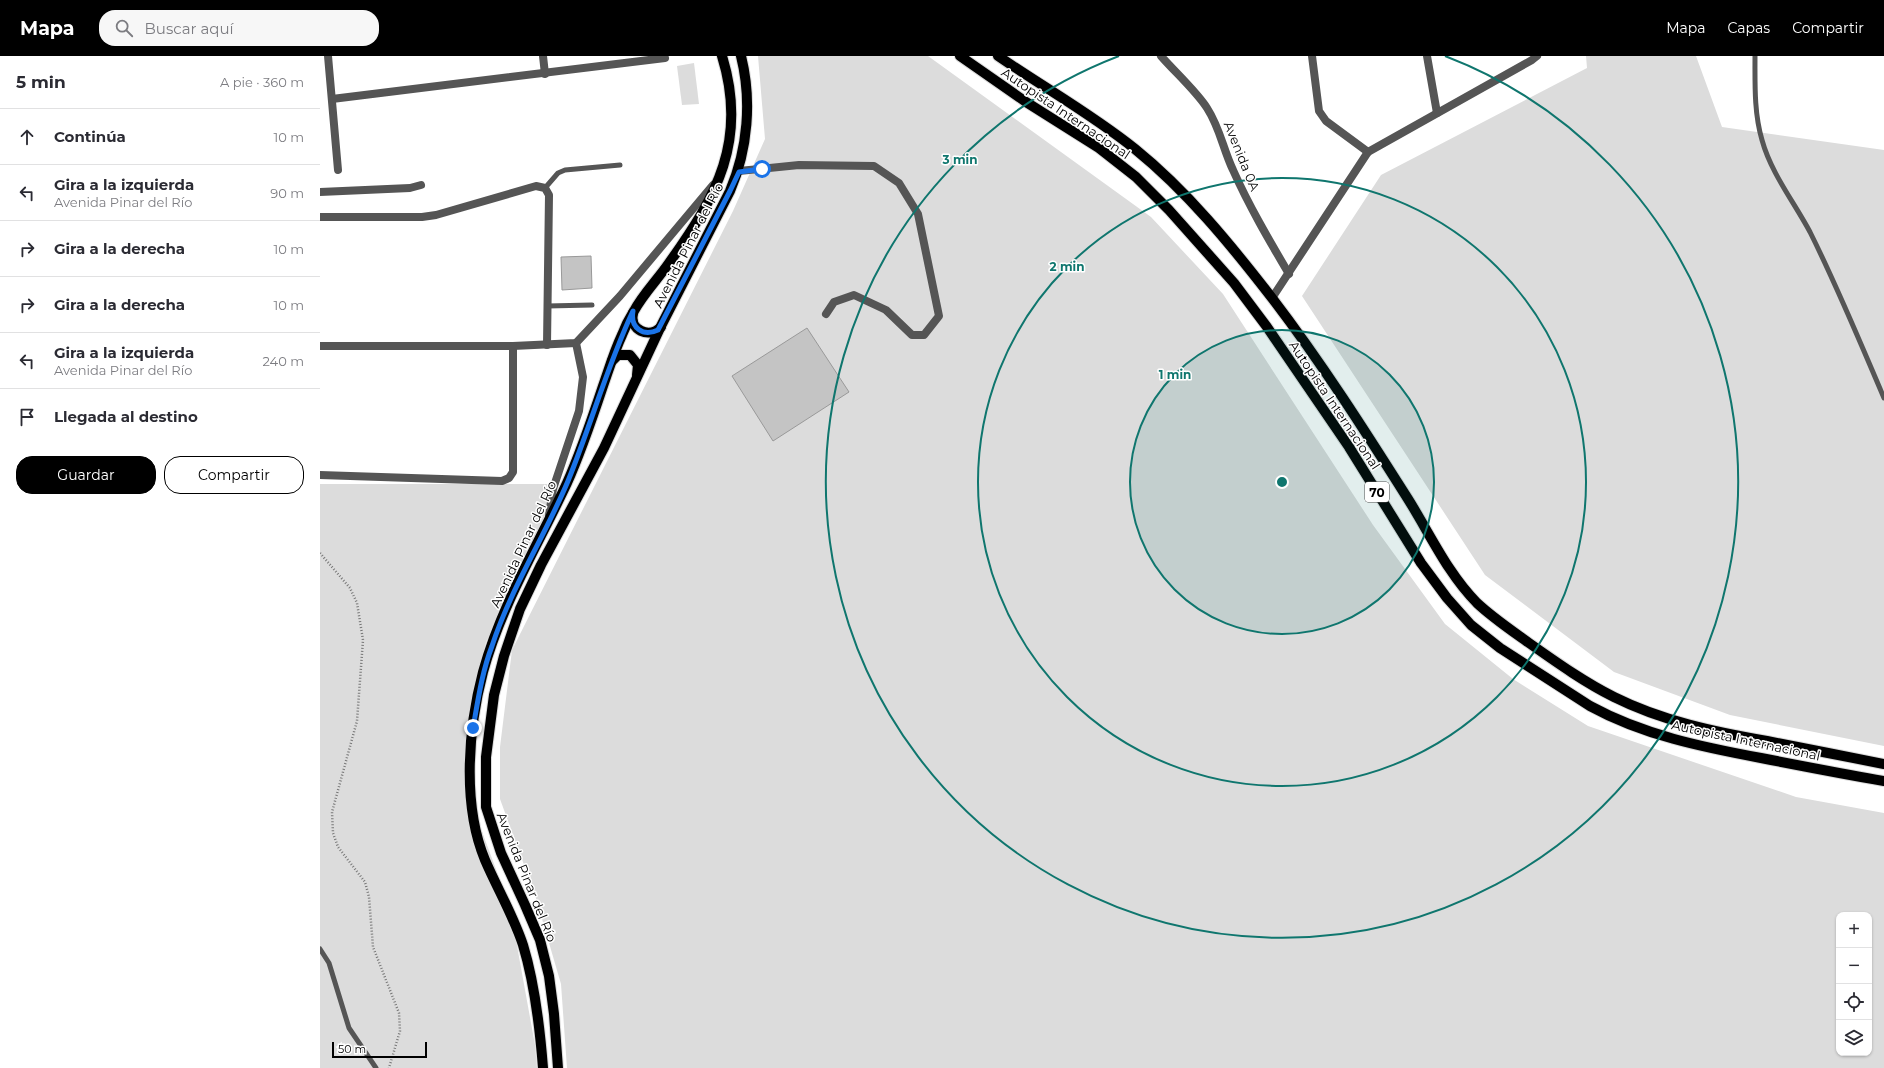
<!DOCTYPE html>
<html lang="es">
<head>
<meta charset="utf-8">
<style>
	body { margin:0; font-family:Montserrat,sans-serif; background:#f7f7f7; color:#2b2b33 }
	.controls { position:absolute; right:12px; bottom:12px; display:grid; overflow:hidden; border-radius:8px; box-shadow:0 1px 3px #0004 }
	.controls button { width:36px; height:36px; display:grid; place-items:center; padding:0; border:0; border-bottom:1px solid #e1e1e2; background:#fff; color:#2b2b33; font:20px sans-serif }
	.scale { position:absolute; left:12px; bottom:10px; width:95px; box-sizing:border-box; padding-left:4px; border:2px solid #000; border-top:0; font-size:11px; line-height:14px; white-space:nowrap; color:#000; -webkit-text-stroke:3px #fff; paint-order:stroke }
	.stop { position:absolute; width:12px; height:12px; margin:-9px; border:3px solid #1a73e8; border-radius:50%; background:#fff }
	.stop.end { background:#1a73e8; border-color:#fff; box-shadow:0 1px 4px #0008 }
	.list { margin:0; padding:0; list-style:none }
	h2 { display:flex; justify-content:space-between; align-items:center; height:52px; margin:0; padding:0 16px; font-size:17px }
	h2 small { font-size:13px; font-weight:400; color:#7c7c81 }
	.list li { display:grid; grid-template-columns:26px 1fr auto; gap:12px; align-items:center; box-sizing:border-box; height:56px; padding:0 16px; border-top:1px solid #e1e1e2 }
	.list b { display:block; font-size:15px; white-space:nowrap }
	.list p { margin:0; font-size:13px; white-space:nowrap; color:#7c7c81 }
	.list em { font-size:13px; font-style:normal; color:#7c7c81 }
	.actions { display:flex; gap:8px; padding:12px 16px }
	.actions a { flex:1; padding:9px 0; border:1px solid #000; border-radius:16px; text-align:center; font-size:14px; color:#000 }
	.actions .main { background:#000; color:#fff }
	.icon { flex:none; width:22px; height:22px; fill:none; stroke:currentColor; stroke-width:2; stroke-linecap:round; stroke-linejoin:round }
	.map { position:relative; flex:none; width:1564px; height:1012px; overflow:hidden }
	header { display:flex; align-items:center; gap:24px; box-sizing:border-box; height:56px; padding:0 20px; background:#000; color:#fff }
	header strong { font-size:19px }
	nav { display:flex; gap:22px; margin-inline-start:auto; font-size:14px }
	.search { width:280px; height:36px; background:#f7f7f7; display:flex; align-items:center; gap:10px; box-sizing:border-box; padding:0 14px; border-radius:16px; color:#7c7c81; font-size:15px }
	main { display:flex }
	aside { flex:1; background:#fff }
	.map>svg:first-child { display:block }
	.green { fill:#dcdcdc; fill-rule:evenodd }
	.building { fill:#c4c4c4; stroke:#999 }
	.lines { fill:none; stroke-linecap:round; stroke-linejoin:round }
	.primary-casing { stroke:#dbdbdb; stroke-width:12 }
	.path { stroke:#777; stroke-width:2.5; stroke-dasharray:1 2; stroke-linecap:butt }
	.lane { stroke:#555; stroke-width:5 }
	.street { stroke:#555; stroke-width:8 }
	.primary { stroke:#000; stroke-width:10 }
	.route { stroke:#1a73e8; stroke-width:5 }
	.ring { fill:none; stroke:#0f766e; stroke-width:2 }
	.labels { text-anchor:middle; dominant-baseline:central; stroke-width:3; stroke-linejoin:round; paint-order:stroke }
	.shield { fill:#fff; stroke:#4c4c4c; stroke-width:1 }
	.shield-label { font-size:12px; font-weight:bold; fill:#000 }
	.street-label { font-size:13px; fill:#000; stroke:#fff }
	.centre { fill:#0f766e; stroke:#fff; stroke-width:2 }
	.ring-label { font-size:12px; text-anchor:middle; font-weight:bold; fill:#0f766e; stroke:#fff; stroke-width:3; stroke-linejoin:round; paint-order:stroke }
</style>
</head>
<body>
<header>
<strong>Mapa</strong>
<div class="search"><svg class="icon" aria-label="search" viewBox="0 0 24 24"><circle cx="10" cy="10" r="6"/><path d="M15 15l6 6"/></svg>Buscar aquí</div>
<nav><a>Mapa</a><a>Capas</a><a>Compartir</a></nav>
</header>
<main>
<aside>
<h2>5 min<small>A pie · 360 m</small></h2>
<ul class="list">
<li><svg class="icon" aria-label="ahead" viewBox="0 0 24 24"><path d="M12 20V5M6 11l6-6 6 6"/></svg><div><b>Continúa</b></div><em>10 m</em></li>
<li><svg class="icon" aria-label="left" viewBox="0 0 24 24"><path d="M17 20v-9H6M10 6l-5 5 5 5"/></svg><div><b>Gira a la izquierda</b><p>Avenida Pinar del Río</p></div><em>90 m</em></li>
<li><svg class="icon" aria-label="right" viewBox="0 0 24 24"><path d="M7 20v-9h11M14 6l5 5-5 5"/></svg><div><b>Gira a la derecha</b></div><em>10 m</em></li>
<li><svg class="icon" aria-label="right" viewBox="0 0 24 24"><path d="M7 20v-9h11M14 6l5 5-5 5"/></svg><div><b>Gira a la derecha</b></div><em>10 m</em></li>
<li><svg class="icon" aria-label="left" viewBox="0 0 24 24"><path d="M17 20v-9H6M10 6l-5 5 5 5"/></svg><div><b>Gira a la izquierda</b><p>Avenida Pinar del Río</p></div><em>240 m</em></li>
<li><svg class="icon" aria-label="arrive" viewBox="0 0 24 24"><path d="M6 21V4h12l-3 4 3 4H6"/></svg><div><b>Llegada al destino</b></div></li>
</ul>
<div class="actions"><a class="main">Guardar</a><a>Compartir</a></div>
</aside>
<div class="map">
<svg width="1564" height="1012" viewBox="0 0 1564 1012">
	<rect width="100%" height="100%" fill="#fff"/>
	<!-- green -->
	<g class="green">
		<path d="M 438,0 L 608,0 L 831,161 L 903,238 L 1053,469 L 1125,568 L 1193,623 L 1268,670 L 1476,741 L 1564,757 L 1564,1012 L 247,1012 L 241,928 L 215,839 L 180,743 L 180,691 L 192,594 L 413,155 L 445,83 ZM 1519,859 L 1549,859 L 1549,997 L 1519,997 Z"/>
		<polygon points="1266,0 1376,0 1402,71 1564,94 1564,690 1410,659 1294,616 1165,519 982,240 1061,119 1267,12"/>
		<polygon points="374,7 379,48 362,49 357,10"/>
		<polygon points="0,428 232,428 224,468 166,586 150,652 151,746 190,851 215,989 217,1012 0,1012"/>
	</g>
	<!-- building -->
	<g class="building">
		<polygon points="271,200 272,232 242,234 241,201"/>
		<polygon points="487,272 529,336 453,385 412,320"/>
	</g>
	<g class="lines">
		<defs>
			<g id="primary">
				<path d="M 640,0 L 706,46 L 779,92 L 816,121 L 849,154 L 914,227 L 947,271 L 1029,391 L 1101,507 L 1127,542 L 1151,569 L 1180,592 L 1270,650 C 1323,679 1382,691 1441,702 C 1482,710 1523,718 1564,725"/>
				<path d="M 678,0 C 723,31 773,59 815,93 C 867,135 911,189 952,242 C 1001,306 1045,375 1088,443 C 1110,478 1128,518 1157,547 C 1173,562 1191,574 1209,587 C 1236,606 1264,626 1294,641 C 1342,665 1395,676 1447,685 C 1486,693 1525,700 1564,708"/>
				<path d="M 313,257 C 309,274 329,283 341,271"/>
				<polyline points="292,305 298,299 310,299 318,309 317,319"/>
				<path d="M 223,1012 C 220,973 214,925 203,889 C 193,859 177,832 165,804 C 142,749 148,673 163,616 C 181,550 218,489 247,427 C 261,396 272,363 283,330 C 289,313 294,296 302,279 C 305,271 309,263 314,255 C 323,238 338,223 349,207 C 397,140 428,84 402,0"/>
				<path d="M 238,1012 L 234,958 L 229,920 L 220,884 L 205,849 L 181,797 L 166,751 L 166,701 L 174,639 L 184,600 L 200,553 L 221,509 L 284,392 L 341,270 L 410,135 C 428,93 432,44 421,0"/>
			</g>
		</defs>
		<!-- primary casing -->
		<use href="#primary" class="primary-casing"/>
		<!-- path -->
		<polyline class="path" points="0,497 30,532 37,547 43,584 37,665 12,756 13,777 18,791 45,826 49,841 53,891 79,957 80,975 69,1012"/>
		<!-- lane -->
		<g class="lane">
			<path d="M 1435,0 C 1435,28 1434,57 1442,84 C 1451,117 1474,146 1490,176 C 1517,230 1540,286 1564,342"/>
			<polyline points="225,132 238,117 245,114 300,109"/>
			<polyline points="227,250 272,249"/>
			<polyline points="0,893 9,907 29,972 56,1012"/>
		</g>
		<!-- street -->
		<g class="street">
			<polyline points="8,0 18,114"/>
			<polyline points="223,0 225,18"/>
			<path d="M 841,0 C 855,16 877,36 887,52 C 900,72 903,93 913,114 C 929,150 949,184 969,218"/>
			<polyline points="992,0 999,55 1006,65 1048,96"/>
			<polyline points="1107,0 1117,57"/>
			<polyline points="12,43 345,2"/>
			<polyline points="419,115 479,109 554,110 579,127 598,158 619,260 604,279 592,279 566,254 534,239 514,246 506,258"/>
			<polyline points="0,136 90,132 101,129"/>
			<polyline points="0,161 102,161 116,159 216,130 225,132 229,139 227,289"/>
			<polyline points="952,242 1048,96 1212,4 1217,0"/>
			<polyline points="0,290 193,290 256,287 300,240 393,129"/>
			<polyline points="0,419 182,425 189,422 193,416 193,290"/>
			<polyline points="229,459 233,433 259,355 263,321 256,287"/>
		</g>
		<!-- primary -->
		<use href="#primary" class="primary"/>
	</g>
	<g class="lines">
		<!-- route -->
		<path class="route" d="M 153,672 C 158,644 162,616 172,590 C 191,532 225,480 248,425 C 271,369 287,310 313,255 C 310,272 323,281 338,274 L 410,135 L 419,116 L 442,113"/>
	</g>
	<!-- distance rings -->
	<circle cx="962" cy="426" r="152" fill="#0f766e" fill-opacity=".12"/>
	<g class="ring">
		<circle cx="962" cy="426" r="152"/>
		<circle cx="962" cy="426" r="304"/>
		<path d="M1125 0A456 456 0 1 1 799 0"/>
	</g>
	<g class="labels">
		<!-- shield labels -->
		<rect class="shield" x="1045" y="426" width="24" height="20" rx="3"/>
		<g class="shield-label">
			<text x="1057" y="436">70</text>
		</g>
		<!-- street labels -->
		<g class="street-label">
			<text transform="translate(746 57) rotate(34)">Autopista Internacional</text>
			<text transform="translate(922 100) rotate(68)">Avenida 0A</text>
			<text transform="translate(368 189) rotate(-63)">Avenida Pinar del Río</text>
			<text transform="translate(1015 349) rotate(56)">Autopista Internacional</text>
			<text transform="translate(203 488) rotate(-65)">Avenida Pinar del Río</text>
			<text transform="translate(1426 684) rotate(12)">Autopista Internacional</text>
			<text transform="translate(207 821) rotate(68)">Avenida Pinar del Río</text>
		</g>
	</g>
	<circle cx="962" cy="426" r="6" class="centre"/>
	<g class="ring-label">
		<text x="640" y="108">3 min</text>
		<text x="747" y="215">2 min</text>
		<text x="855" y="323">1 min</text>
	</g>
</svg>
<div class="controls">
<button>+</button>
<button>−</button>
<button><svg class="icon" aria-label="locate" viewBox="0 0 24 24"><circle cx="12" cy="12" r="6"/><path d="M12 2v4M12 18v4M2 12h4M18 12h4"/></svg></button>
<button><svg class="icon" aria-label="layers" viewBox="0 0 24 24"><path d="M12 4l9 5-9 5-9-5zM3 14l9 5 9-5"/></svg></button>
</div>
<div class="scale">50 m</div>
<div class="stop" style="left:442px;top:113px"></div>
<div class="stop end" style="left:153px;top:672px"></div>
</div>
</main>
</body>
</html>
